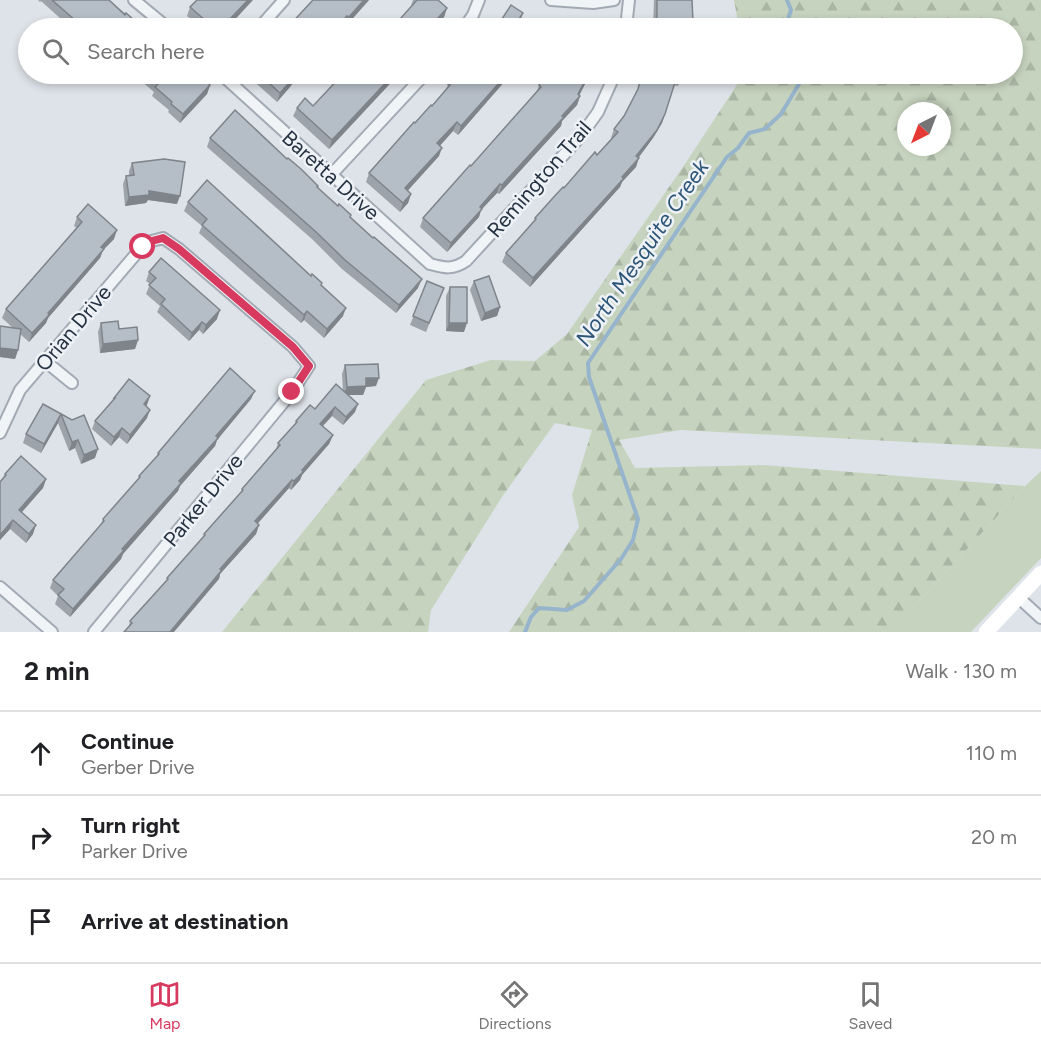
<!DOCTYPE html>
<html lang="en">
<head>
<meta charset="utf-8">
<style>
	body { margin:0; font-family:Figtree,sans-serif; background:#f2f2f2; color:#202124 }
	.compass { position:absolute; left:897px; top:102px; width:54px; height:54px; border-radius:50%; background:#fff; box-shadow:0 3px 9px #0003; rotate:222deg }
	.stop { position:absolute; width:18px; height:18px; margin:-14px; border:4px solid #d8395f; border-radius:50%; background:#fff }
	.stop.end { background:#d8395f; border-color:#fff; box-shadow:0 2px 6px #0008 }
	.list { margin:0; padding:0; list-style:none }
	h2 { display:flex; justify-content:space-between; align-items:center; height:78px; margin:0; padding:0 24px; font-size:26px }
	h2 small { font-size:20px; font-weight:400; color:#757577 }
	.list li { display:grid; grid-template-columns:39px 1fr auto; gap:18px; align-items:center; box-sizing:border-box; height:84px; padding:0 24px; border-top:2px solid #e0e0e0 }
	.list b { display:block; font-size:22px; white-space:nowrap }
	.list p { margin:0; font-size:20px; white-space:nowrap; color:#757577 }
	.list em { font-size:20px; font-style:normal; color:#757577 }
	.icon { flex:none; width:33px; height:33px; fill:none; stroke:currentColor; stroke-width:2; stroke-linecap:round; stroke-linejoin:round }
	.map { position:relative; flex:none; width:1041px; height:632px; overflow:hidden }
	.search { position:absolute; background:#fff; box-shadow:0 3px 9px #0003; left:18px; right:18px; top:18px; height:66px; display:flex; align-items:center; gap:15px; box-sizing:border-box; padding:0 21px; border-radius:33px; color:#757577; font-size:22px }
	.sheet { height:330px; background:#fff }
	nav { display:flex; justify-content:space-around; align-items:center; box-sizing:border-box; height:84px; border-top:2px solid #e0e0e0; background:#fff; font-size:16px; color:#757577 }
	nav a { display:grid; justify-items:center; gap:3px }
	nav .on { color:#d8395f }
	.map>svg:first-child { display:block }
	.green { fill:#c6d3be }
	.forest { fill:url(#forest-firs); fill-rule:evenodd }
	.lines { fill:none; stroke-linecap:round; stroke-linejoin:round }
	.stream { stroke:#96b5cc; stroke-width:4 }
	.street-casing { stroke:#a3aab3; stroke-width:14 }
	.street { stroke:#f1f4f7; stroke-width:10 }
	.secondary { stroke:#fff; stroke-width:15 }
	.wall { fill:#9ca3aa }
	.shaded-wall { fill:#7f848b }
	.building { fill:#b5bdc6; stroke:#7f848b; stroke-width:1.5 }
	.route { stroke:#d8395f; stroke-width:8 }
	.labels { text-anchor:middle; dominant-baseline:central; stroke-width:5; stroke-linejoin:round; paint-order:stroke }
	.street-label { font-size:21px; fill:#263241; stroke:#eef2f6 }
	.water-label { font-size:22px; font-style:italic; fill:#2d5578; stroke:#eef2f6 }
</style>
</head>
<body>
<div class="map">
<svg width="1041" height="632" viewBox="0 0 1041 632">
	<defs>
		<pattern id="forest-firs" width="22" height="20" patternUnits="userSpaceOnUse" patternTransform="scale(1.5)"><rect width="22" height="20" fill="#c6d3be"/><path d="M5 1l3.5 6h-7zM16 11l3.5 6h-7z" fill="#aab6a4"/></pattern>
	</defs>
	<rect width="100%" height="100%" fill="#dee3e9"/>
	<!-- green -->
	<polygon class="green" points="1041,471 1041,558 971,632 891,632 1025,486"/>
	<!-- forest -->
	<path class="forest" d="M 734,0 L 1041,0 L 1041,449 L 681,430 L 619,440 L 635,468 L 764,465 L 1025,486 L 891,632 L 509,632 L 579,527 L 572,495 L 592,430 L 555,423 L 502,497 L 431,610 L 428,632 L 222,632 L 426,380 L 491,360 L 535,361 L 567,334 L 685,164 L 744,74 L 1012,74 L 1012,28 L 739,28 ZM 906,111 L 942,111 L 942,147 L 906,147 Z"/>
	<g class="lines">
		<!-- stream -->
		<g class="stream">
			<polyline points="785,28 791,10 787,0"/>
			<polyline points="525,632 531,617 539,608 567,610 584,601 621,559 633,540 638,519 589,377 588,363 727,157 738,148 749,133 765,129 781,114 799,84 797,74"/>
		</g>
		<defs>
			<g id="street">
				<polyline points="134,0 168,28"/>
				<polyline points="551,0 593,3 614,0"/>
				<polyline points="259,28 284,0"/>
				<polyline points="464,28 473,15 479,0"/>
				<polyline points="626,28 629,0"/>
				<path d="M 221,74 L 430,264 C 445,268 453,270 466,261 L 580,137 L 598,112 L 615,74"/>
				<polyline points="331,175 425,74"/>
				<polyline points="45,361 72,383"/>
				<polyline points="0,433 20,390 136,254 148,242 163,238 179,249 293,347 309,366 292,392 94,632"/>
				<polyline points="0,587 52,632"/>
				<polyline points="1018,597 1041,618"/>
			</g>
		</defs>
		<!-- street casing -->
		<use href="#street" class="street-casing"/>
		<!-- street -->
		<use href="#street" class="street"/>
		<!-- secondary -->
		<polyline class="secondary" points="986,632 1041,573"/>
	</g>
	<!-- wall -->
	<g class="wall">
		<polygon points="38,0 109,0 143,28 71,28 41,1 40,2"/>
		<polygon points="313,0 369,0 346,26 344,24 340,28 287,28"/>
		<polygon points="413,0 438,0 447,8 444,17 434,28 385,28 393,27 412,7 411,6"/>
		<polygon points="654,0 692,0 691,28 653,28"/>
		<polygon points="190,7 230,25 228,28 201,28 187,16"/>
		<polygon points="133,74 197,74 210,85 207,94 180,123 168,112 169,110 152,96 154,92"/>
		<polygon points="249,74 301,74 277,102 248,76"/>
		<polygon points="399,74 329,149 293,116 297,108 313,106"/>
		<polygon points="511,74 458,135 453,131 440,146 439,156 407,191 411,194 408,203 400,212 366,182 369,173 446,91 448,84"/>
		<polygon points="550,74 590,74 579,95 580,96 577,105 562,121 561,126 499,194 497,193 481,210 479,217 447,252 420,227 423,218 471,166 537,91 539,85"/>
		<polygon points="683,74 678,86 674,85 662,123 653,138 638,158 636,167 622,182 620,187 530,287 502,262 506,253 534,221 535,218 564,188 597,155 612,139 611,138 614,129 624,116 636,92"/>
		<polygon points="210,138 317,187 338,206 351,215 350,217 373,238 418,288 396,313 342,269 312,239 207,147"/>
		<polygon points="132,163 177,204 148,200 146,203 125,206 123,184 126,176 129,175 129,171"/>
		<polygon points="188,202 322,283 322,286 343,316 324,338 304,320 301,323 199,233 202,226 184,211"/>
		<polygon points="77,217 114,239 103,250 100,258 48,318 46,323 29,342 20,334 18,350 15,359 0,357 0,326 13,328 2,318 6,309 77,228 74,226"/>
		<polygon points="149,272 217,319 203,334 199,330 189,341 157,312 160,306 146,294 150,284 146,281"/>
		<polygon points="427,281 444,288 426,332 410,325"/>
		<polygon points="474,281 500,307 497,316 481,321 470,290"/>
		<polygon points="450,287 464,332 446,331 446,296"/>
		<polygon points="101,323 119,329 138,340 135,349 100,353 98,332"/>
		<polygon points="345,365 376,386 366,387 363,395 348,395 355,412 343,425 332,416 323,426 333,435 329,444 302,475 300,480 291,490 289,488 257,524 259,525 256,534 220,574 219,579 129,626 130,621 166,582 167,578 203,537 204,534 240,494 242,489 276,449 278,443 294,426 296,421 343,391 342,374"/>
		<polygon points="114,398 147,405 146,406 147,418 127,444 119,437 111,446 92,429 95,421 113,401"/>
		<polygon points="251,399 217,440 215,446 180,486 178,491 123,554 121,559 70,617 55,604 58,596 50,588 53,580 101,524 103,519 138,480 139,476 156,458 158,453"/>
		<polygon points="43,404 72,420 95,458 81,464 75,448 69,451 58,423 41,453 23,443 26,434"/>
		<polygon points="5,474 46,479 43,488 21,512 33,534 26,543 10,529 0,540 0,482 3,478"/>
	</g>
	<!-- shaded-wall -->
	<g class="shaded-wall">
		<polygon points="248,0 253,0 230,25 228,28 224,28 230,19"/>
		<polygon points="364,0 369,0 346,26 349,17"/>
		<polygon points="447,8 444,17 434,28 430,28"/>
		<polygon points="523,13 520,22 516,28 515,25"/>
		<polygon points="347,16 344,24 340,28 336,28"/>
		<polygon points="297,74 301,74 277,102 280,93"/>
		<polygon points="394,74 399,74 329,149 332,140"/>
		<polygon points="507,74 511,74 458,135 461,126"/>
		<polygon points="589,74 590,74 577,100 580,96 577,105 562,121 561,126 499,194 502,185 562,116 578,94"/>
		<polygon points="210,85 207,94 180,123 183,114"/>
		<polygon points="665,114 662,123 653,138 636,161 639,158 636,167 622,182 620,187 530,287 533,278 622,177"/>
		<polygon points="457,122 453,131 434,152 437,143"/>
		<polygon points="442,148 439,156 402,197 405,188"/>
		<polygon points="500,184 497,193 481,210 479,217 447,252 451,243 480,207"/>
		<polygon points="149,191 180,196 177,204 148,200 146,203 125,206 129,197"/>
		<polygon points="411,194 408,203 400,212 403,203"/>
		<polygon points="117,230 114,239 103,250 100,258 48,318 46,323 29,342 32,333 48,313 101,247"/>
		<polygon points="422,279 418,288 396,313 399,305"/>
		<polygon points="500,307 497,316 481,321 485,313"/>
		<polygon points="346,308 343,316 324,338 327,329"/>
		<polygon points="220,310 217,319 203,334 206,325"/>
		<polygon points="307,311 304,320 301,323 304,315"/>
		<polygon points="202,322 199,330 189,341 192,333"/>
		<polygon points="449,323 467,323 464,332 446,331"/>
		<polygon points="138,340 135,349 100,353 103,344"/>
		<polygon points="0,348 18,350 15,359 0,357"/>
		<polygon points="366,378 379,378 376,386 366,387 363,395 343,395 347,387"/>
		<polygon points="255,391 251,399 217,440 215,446 180,486 178,491 123,554 121,559 70,617 73,609 179,481 216,436"/>
		<polygon points="150,396 147,405 140,413 144,404"/>
		<polygon points="358,404 355,412 343,425 346,417"/>
		<polygon points="335,407 332,416 317,432 320,424"/>
		<polygon points="150,410 147,418 127,444 130,435"/>
		<polygon points="61,414 58,423 41,453 44,444"/>
		<polygon points="122,428 119,437 111,446 114,437"/>
		<polygon points="333,435 329,444 302,475 300,480 291,490 294,481 302,470"/>
		<polygon points="78,440 75,448 69,451 72,442"/>
		<polygon points="98,449 95,458 81,464 84,455"/>
		<polygon points="46,479 43,488 16,519 19,510"/>
		<polygon points="292,480 289,488 252,530 255,521"/>
		<polygon points="13,520 10,529 0,540 0,535"/>
		<polygon points="36,525 33,534 26,543 29,534"/>
		<polygon points="259,525 256,534 220,574 219,579 174,632 170,632 220,569"/>
	</g>
	<!-- building -->
	<g class="building">
		<polygon points="52,0 109,0 125,15 126,13 143,28 84,28"/>
		<polygon points="197,0 248,0 230,19 231,20 224,28 214,28 190,7"/>
		<polygon points="313,0 364,0 349,17 347,16 336,28 287,28"/>
		<polygon points="417,0 438,0 447,8 430,27 432,28 385,28 389,24 393,27"/>
		<polygon points="657,0 692,0 693,22 692,22 691,28 655,28 657,16"/>
		<polygon points="511,5 523,13 515,25 520,28 496,28"/>
		<polygon points="146,74 197,74 210,85 183,114 171,104 172,102 155,87 158,84"/>
		<polygon points="259,74 297,74 280,93"/>
		<polygon points="343,74 394,74 332,140 297,108 305,98 313,106"/>
		<polygon points="457,74 507,74 461,126 457,122 437,143 442,148 405,188 411,194 403,203 369,173 414,122 415,123 431,105 432,106 450,85 448,84"/>
		<polygon points="550,74 589,74 578,94 580,96 562,116 564,117 502,185 500,184 480,207 482,209 451,243 423,218 470,165 471,166 541,87 539,85"/>
		<polygon points="642,74 683,74 682,77 677,76 665,114 657,130 636,156 639,158 622,177 624,178 533,278 506,253 536,219 535,218 552,199 563,187 564,188 595,152 597,155 618,132 614,129 624,116 638,89"/>
		<polygon points="235,110 287,159 288,158 301,169 318,186 317,187 338,206 339,204 351,215 350,217 373,238 374,237 391,252 422,279 399,305 345,260 315,231 210,138"/>
		<polygon points="164,159 185,162 180,196 149,191 149,195 129,197 126,176 134,175 132,163"/>
		<polygon points="207,180 311,276 312,274 322,283 321,285 346,308 327,329 307,311 304,315 202,225 207,219 188,202"/>
		<polygon points="88,204 117,230 101,247 104,249 48,313 49,315 32,333 6,309 82,222 77,217"/>
		<polygon points="161,258 220,310 206,325 202,322 192,333 161,304 165,299 149,285 156,278 149,272"/>
		<polygon points="489,276 500,307 485,313 474,281"/>
		<polygon points="427,281 444,288 429,323 413,316"/>
		<polygon points="450,287 467,287 467,323 449,323"/>
		<polygon points="118,321 119,329 137,327 138,340 103,344 101,323"/>
		<polygon points="0,326 21,329 18,350 0,348"/>
		<polygon points="378,364 379,378 366,378 366,386 347,387 345,365"/>
		<polygon points="230,368 255,391 216,436 218,438 179,481 181,483 122,549 124,550 73,609 58,595 64,589 53,580 104,521 103,519 140,477 139,476 159,454 158,453"/>
		<polygon points="129,379 150,396 144,404 150,410 130,435 122,428 114,437 95,421 115,398 114,398"/>
		<polygon points="336,384 358,404 346,417 335,407 320,424 333,435 302,470 303,472 294,481 292,480 255,521 259,525 220,569 222,570 170,632 124,632 132,623 130,621 168,579 167,578 205,535 204,534 243,490 242,489 280,445 278,443 297,422 296,421 310,405 315,409"/>
		<polygon points="43,404 72,420 84,415 98,449 84,455 78,440 72,442 61,414 44,444 26,434"/>
		<polygon points="21,456 46,479 19,510 36,525 29,534 13,520 0,535 0,482 6,475 5,474"/>
	</g>
	<g class="lines">
		<!-- route -->
		<polyline class="route" points="143,247 148,242 163,238 179,249 293,347 309,366 292,392"/>
	</g>
	<g class="labels">
		<!-- street labels -->
		<g class="street-label">
			<text transform="translate(331 175) rotate(42)">Baretta Drive</text>
			<text transform="translate(539 179) rotate(-49)">Remington Trail</text>
			<text transform="translate(73 328) rotate(-50)">Orian Drive</text>
			<text transform="translate(203 500) rotate(-51)">Parker Drive</text>
		</g>
		<!-- water labels -->
		<g class="water-label">
			<text transform="translate(642 253) rotate(-56)">North Mesquite Creek</text>
		</g>
	</g>
</svg>
<svg class="compass" viewBox="-18 -18 36 36"><path d="M0-13l5 13h-10z" fill="#e53935"/><path d="M0 13l5-13h-10z" fill="#757577"/></svg>
<div class="stop" style="left:143px;top:247px"></div>
<div class="stop end" style="left:292px;top:392px"></div>
<div class="search"><svg class="icon" aria-label="search" viewBox="0 0 24 24"><circle cx="10" cy="10" r="6"/><path d="M15 15l6 6"/></svg>Search here</div>
</div>
<section class="sheet">
<h2>2 min<small>Walk · 130 m</small></h2>
<ul class="list">
<li><svg class="icon" aria-label="ahead" viewBox="0 0 24 24"><path d="M12 20V5M6 11l6-6 6 6"/></svg><div><b>Continue</b><p>Gerber Drive</p></div><em>110 m</em></li>
<li><svg class="icon" aria-label="right" viewBox="0 0 24 24"><path d="M7 20v-9h11M14 6l5 5-5 5"/></svg><div><b>Turn right</b><p>Parker Drive</p></div><em>20 m</em></li>
<li><svg class="icon" aria-label="arrive" viewBox="0 0 24 24"><path d="M6 21V4h12l-3 4 3 4H6"/></svg><div><b>Arrive at destination</b></div></li>
</ul>
</section>
<nav>
<a class="on"><svg class="icon" aria-label="map" viewBox="0 0 24 24"><path d="M3 6l6-2 6 2 6-2v14l-6 2-6-2-6 2zM9 4v14M15 6v14"/></svg>Map</a>
<a><svg class="icon" aria-label="directions" viewBox="0 0 24 24"><path d="M12 3l9 9-9 9-9-9zM9 14v-3h6M13 9l2 2-2 2"/></svg>Directions</a>
<a><svg class="icon" aria-label="saved" viewBox="0 0 24 24"><path d="M7 4h10v16l-5-4-5 4z"/></svg>Saved</a>
</nav>
</body>
</html>
